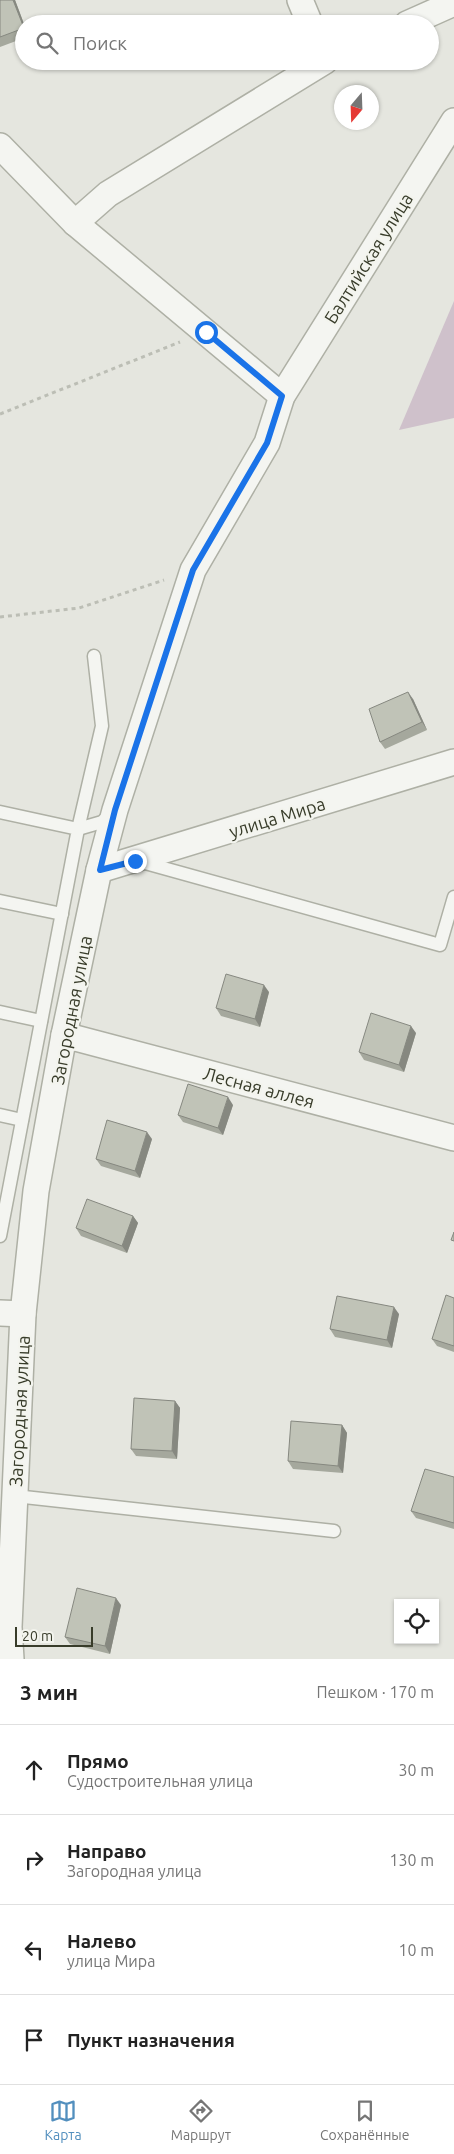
<!DOCTYPE html>
<html lang="ru">
<head>
<meta charset="utf-8">
<style>
	body { margin:0; font-family:Ubuntu,sans-serif; background:#f6f6f6; color:#222 }
	.controls { position:absolute; right:15px; bottom:15px; display:grid; overflow:hidden; border-radius:0px; box-shadow:0 1px 4px #0004 }
	.controls button { width:45px; height:45px; display:grid; place-items:center; padding:0; border:0; border-bottom:1px solid #e0e0e0; background:#fff; color:#222; font:25px sans-serif }
	.compass { position:absolute; left:334px; top:85px; width:45px; height:45px; border-radius:50%; background:#fff; box-shadow:0 1px 4px #0004; rotate:199deg }
	.scale { position:absolute; left:15px; bottom:12px; width:78px; box-sizing:border-box; padding-left:5px; border:2px solid #383c2a; border-top:0; font-size:14px; line-height:18px; white-space:nowrap; color:#383c2a; -webkit-text-stroke:4px #f3f4ee; paint-order:stroke }
	.stop { position:absolute; width:15px; height:15px; margin:-11px; border:4px solid #1a73e8; border-radius:50%; background:#fff }
	.stop.end { background:#1a73e8; border-color:#fff; box-shadow:0 1px 5px #0008 }
	.list { margin:0; padding:0; list-style:none }
	h2 { display:flex; justify-content:space-between; align-items:center; height:65px; margin:0; padding:0 20px; font-size:21px }
	h2 small { font-size:16px; font-weight:400; color:#767676 }
	.list li { display:grid; grid-template-columns:32px 1fr auto; gap:15px; align-items:center; box-sizing:border-box; height:90px; padding:0 20px; border-top:1px solid #e0e0e0 }
	.list b { display:block; font-size:19px; white-space:nowrap }
	.list p { margin:0; font-size:16px; white-space:nowrap; color:#767676 }
	.list em { font-size:16px; font-style:normal; color:#767676 }
	.icon { flex:none; width:28px; height:28px; fill:none; stroke:currentColor; stroke-width:2; stroke-linecap:round; stroke-linejoin:round }
	.map { position:relative; flex:none; width:454px; height:1659px; overflow:hidden }
	.search { position:absolute; background:#fff; box-shadow:0 1px 4px #0004; left:15px; right:15px; top:15px; height:55px; display:flex; align-items:center; gap:12px; box-sizing:border-box; padding:0 18px; border-radius:28px; color:#767676; font-size:19px }
	.sheet { height:425px; background:#fff }
	nav { display:flex; justify-content:space-around; align-items:center; box-sizing:border-box; height:70px; border-top:1px solid #e0e0e0; background:#fff; font-size:14px; color:#767676 }
	nav a { display:grid; justify-items:center; gap:2px }
	nav .on { color:#528fbe }
	.map>svg:first-child { display:block }
	.green { fill:#cfc1cb }
	.lines { fill:none; stroke-linecap:round; stroke-linejoin:round }
	.lane-casing { stroke:#aeb0a5; stroke-width:15 }
	.street-casing { stroke:#aeb0a5; stroke-width:28 }
	.path { stroke:#bcbeb5; stroke-width:3; stroke-dasharray:4 4; stroke-linecap:butt }
	.lane { stroke:#f4f5f1; stroke-width:12 }
	.street { stroke:#f4f5f1; stroke-width:25 }
	.wall { fill:#a5a89d }
	.shaded-wall { fill:#868880 }
	.building { fill:#c0c3b7; stroke:#868880 }
	.route { stroke:#1a73e8; stroke-width:6 }
	.labels { text-anchor:middle; dominant-baseline:central; stroke-width:4.5; stroke-linejoin:round; paint-order:stroke }
	.street-label { font-size:18px; fill:#383c2a; stroke:#f3f4ee }
</style>
</head>
<body>
<div class="map">
<svg width="454" height="1659" viewBox="0 0 454 1659">
	<rect width="100%" height="100%" fill="#e5e6df"/>
	<!-- green -->
	<polygon class="green" points="454,301 454,418 399,430"/>
	<g class="lines">
		<defs>
			<g id="lane">
				<polyline points="94,656 102,726 78,829 102,822 112,813"/>
				<polyline points="0,812 78,829 0,1236"/>
				<polyline points="138,861 440,945 454,897"/>
				<polyline points="0,901 62,914"/>
				<polyline points="0,1012 41,1021"/>
				<polyline points="0,1115 22,1120"/>
				<polyline points="15,1496 334,1531"/>
			</g>
			<g id="street">
				<polyline points="300,0 310,24"/>
				<polyline points="407,24 454,3"/>
				<polyline points="0,146 75,223 282,396"/>
				<polyline points="75,223 108,194 325,61"/>
				<polyline points="99,870 454,762"/>
				<polyline points="64,1035 454,1138"/>
				<polyline points="0,1313 23,1314"/>
				<polyline points="11,1659 9,1627 23,1314 36,1191 64,1035 99,870 115,810 193,570 267,443 282,396 454,121"/>
			</g>
		</defs>
		<!-- lane casing -->
		<use href="#lane" class="lane-casing"/>
		<!-- street casing -->
		<use href="#street" class="street-casing"/>
		<!-- path -->
		<g class="path">
			<polyline points="0,414 180,342"/>
			<polyline points="0,617 79,608 164,580"/>
		</g>
		<!-- lane -->
		<use href="#lane" class="lane"/>
		<!-- street -->
		<use href="#street" class="street"/>
	</g>
	<!-- wall -->
	<g class="wall">
		<polygon points="0,0 15,0 24,24 24,38 0,47"/>
		<polygon points="413,699 427,730 385,749 380,742"/>
		<polygon points="269,992 260,1027 221,1016 216,1008"/>
		<polygon points="416,1033 404,1072 364,1060 359,1052"/>
		<polygon points="233,1105 223,1135 183,1122 178,1115"/>
		<polygon points="152,1139 140,1178 101,1166 96,1159"/>
		<polygon points="133,1216 138,1223 127,1253 81,1236 76,1228"/>
		<polygon points="454,1298 454,1352 437,1346 432,1339"/>
		<polygon points="399,1314 392,1348 335,1337 330,1329"/>
		<polygon points="175,1401 180,1408 177,1459 136,1456 131,1449"/>
		<polygon points="342,1425 347,1433 343,1473 293,1469 288,1461"/>
		<polygon points="454,1477 454,1529 416,1518 411,1511"/>
		<polygon points="121,1605 110,1654 70,1644 65,1637"/>
	</g>
	<!-- shaded-wall -->
	<g class="shaded-wall">
		<polygon points="13,0 15,0 24,24 24,28"/>
		<polygon points="408,692 413,699 427,730 422,722"/>
		<polygon points="264,985 269,992 260,1027 255,1019"/>
		<polygon points="411,1026 416,1033 404,1072 399,1065"/>
		<polygon points="228,1097 233,1105 223,1135 218,1128"/>
		<polygon points="147,1132 152,1139 140,1178 135,1171"/>
		<polygon points="133,1216 138,1223 127,1253 122,1246"/>
		<polygon points="394,1307 399,1314 392,1348 387,1340"/>
		<polygon points="175,1401 180,1408 177,1459 172,1451"/>
		<polygon points="342,1425 347,1433 343,1473 338,1466"/>
		<polygon points="116,1598 121,1605 110,1654 105,1646"/>
	</g>
	<!-- building -->
	<g class="building">
		<polygon points="0,0 13,0 24,28 0,37"/>
		<polygon points="408,692 422,722 380,742 369,709"/>
		<polygon points="226,974 264,985 255,1019 216,1008"/>
		<polygon points="371,1013 411,1026 399,1065 359,1052"/>
		<polygon points="188,1084 228,1097 218,1128 178,1115"/>
		<polygon points="107,1120 147,1132 135,1171 96,1159"/>
		<polygon points="87,1199 133,1216 122,1246 76,1228"/>
		<polygon points="454,1232 454,1241 451,1240"/>
		<polygon points="446,1295 454,1298 454,1346 432,1339"/>
		<polygon points="337,1296 394,1307 387,1340 330,1329"/>
		<polygon points="134,1398 175,1401 172,1451 131,1449"/>
		<polygon points="291,1421 342,1425 338,1466 288,1461"/>
		<polygon points="425,1469 454,1477 454,1523 411,1511"/>
		<polygon points="77,1588 116,1598 105,1646 65,1637"/>
	</g>
	<g class="lines">
		<!-- route -->
		<polyline class="route" points="135,861 100,870 115,810 193,570 267,443 282,396 206,332"/>
	</g>
	<g class="labels">
		<!-- street labels -->
		<g class="street-label">
			<text transform="translate(368 258) rotate(-58)">Балтийская улица</text>
			<text transform="translate(277 817) rotate(-17)">улица Мира</text>
			<text transform="translate(71 1010) rotate(-79)">Загородная улица</text>
			<text transform="translate(259 1087) rotate(15)">Лесная аллея</text>
			<text transform="translate(19 1411) rotate(-87)">Загородная улица</text>
		</g>
	</g>
</svg>
<div class="controls">
<button><svg class="icon" aria-label="locate" viewBox="0 0 24 24"><circle cx="12" cy="12" r="6"/><path d="M12 2v4M12 18v4M2 12h4M18 12h4"/></svg></button>
</div>
<svg class="compass" viewBox="-18 -18 36 36"><path d="M0-13l5 13h-10z" fill="#e53935"/><path d="M0 13l5-13h-10z" fill="#767676"/></svg>
<div class="scale">20 m</div>
<div class="stop" style="left:206px;top:332px"></div>
<div class="stop end" style="left:135px;top:861px"></div>
<div class="search"><svg class="icon" aria-label="search" viewBox="0 0 24 24"><circle cx="10" cy="10" r="6"/><path d="M15 15l6 6"/></svg>Поиск</div>
</div>
<section class="sheet">
<h2>3 мин<small>Пешком · 170 m</small></h2>
<ul class="list">
<li><svg class="icon" aria-label="ahead" viewBox="0 0 24 24"><path d="M12 20V5M6 11l6-6 6 6"/></svg><div><b>Прямо</b><p>Судостроительная улица</p></div><em>30 m</em></li>
<li><svg class="icon" aria-label="right" viewBox="0 0 24 24"><path d="M7 20v-9h11M14 6l5 5-5 5"/></svg><div><b>Направо</b><p>Загородная улица</p></div><em>130 m</em></li>
<li><svg class="icon" aria-label="left" viewBox="0 0 24 24"><path d="M17 20v-9H6M10 6l-5 5 5 5"/></svg><div><b>Налево</b><p>улица Мира</p></div><em>10 m</em></li>
<li><svg class="icon" aria-label="arrive" viewBox="0 0 24 24"><path d="M6 21V4h12l-3 4 3 4H6"/></svg><div><b>Пункт назначения</b></div></li>
</ul>
</section>
<nav>
<a class="on"><svg class="icon" aria-label="map" viewBox="0 0 24 24"><path d="M3 6l6-2 6 2 6-2v14l-6 2-6-2-6 2zM9 4v14M15 6v14"/></svg>Карта</a>
<a><svg class="icon" aria-label="directions" viewBox="0 0 24 24"><path d="M12 3l9 9-9 9-9-9zM9 14v-3h6M13 9l2 2-2 2"/></svg>Маршрут</a>
<a><svg class="icon" aria-label="saved" viewBox="0 0 24 24"><path d="M7 4h10v16l-5-4-5 4z"/></svg>Сохранённые</a>
</nav>
</body>
</html>
